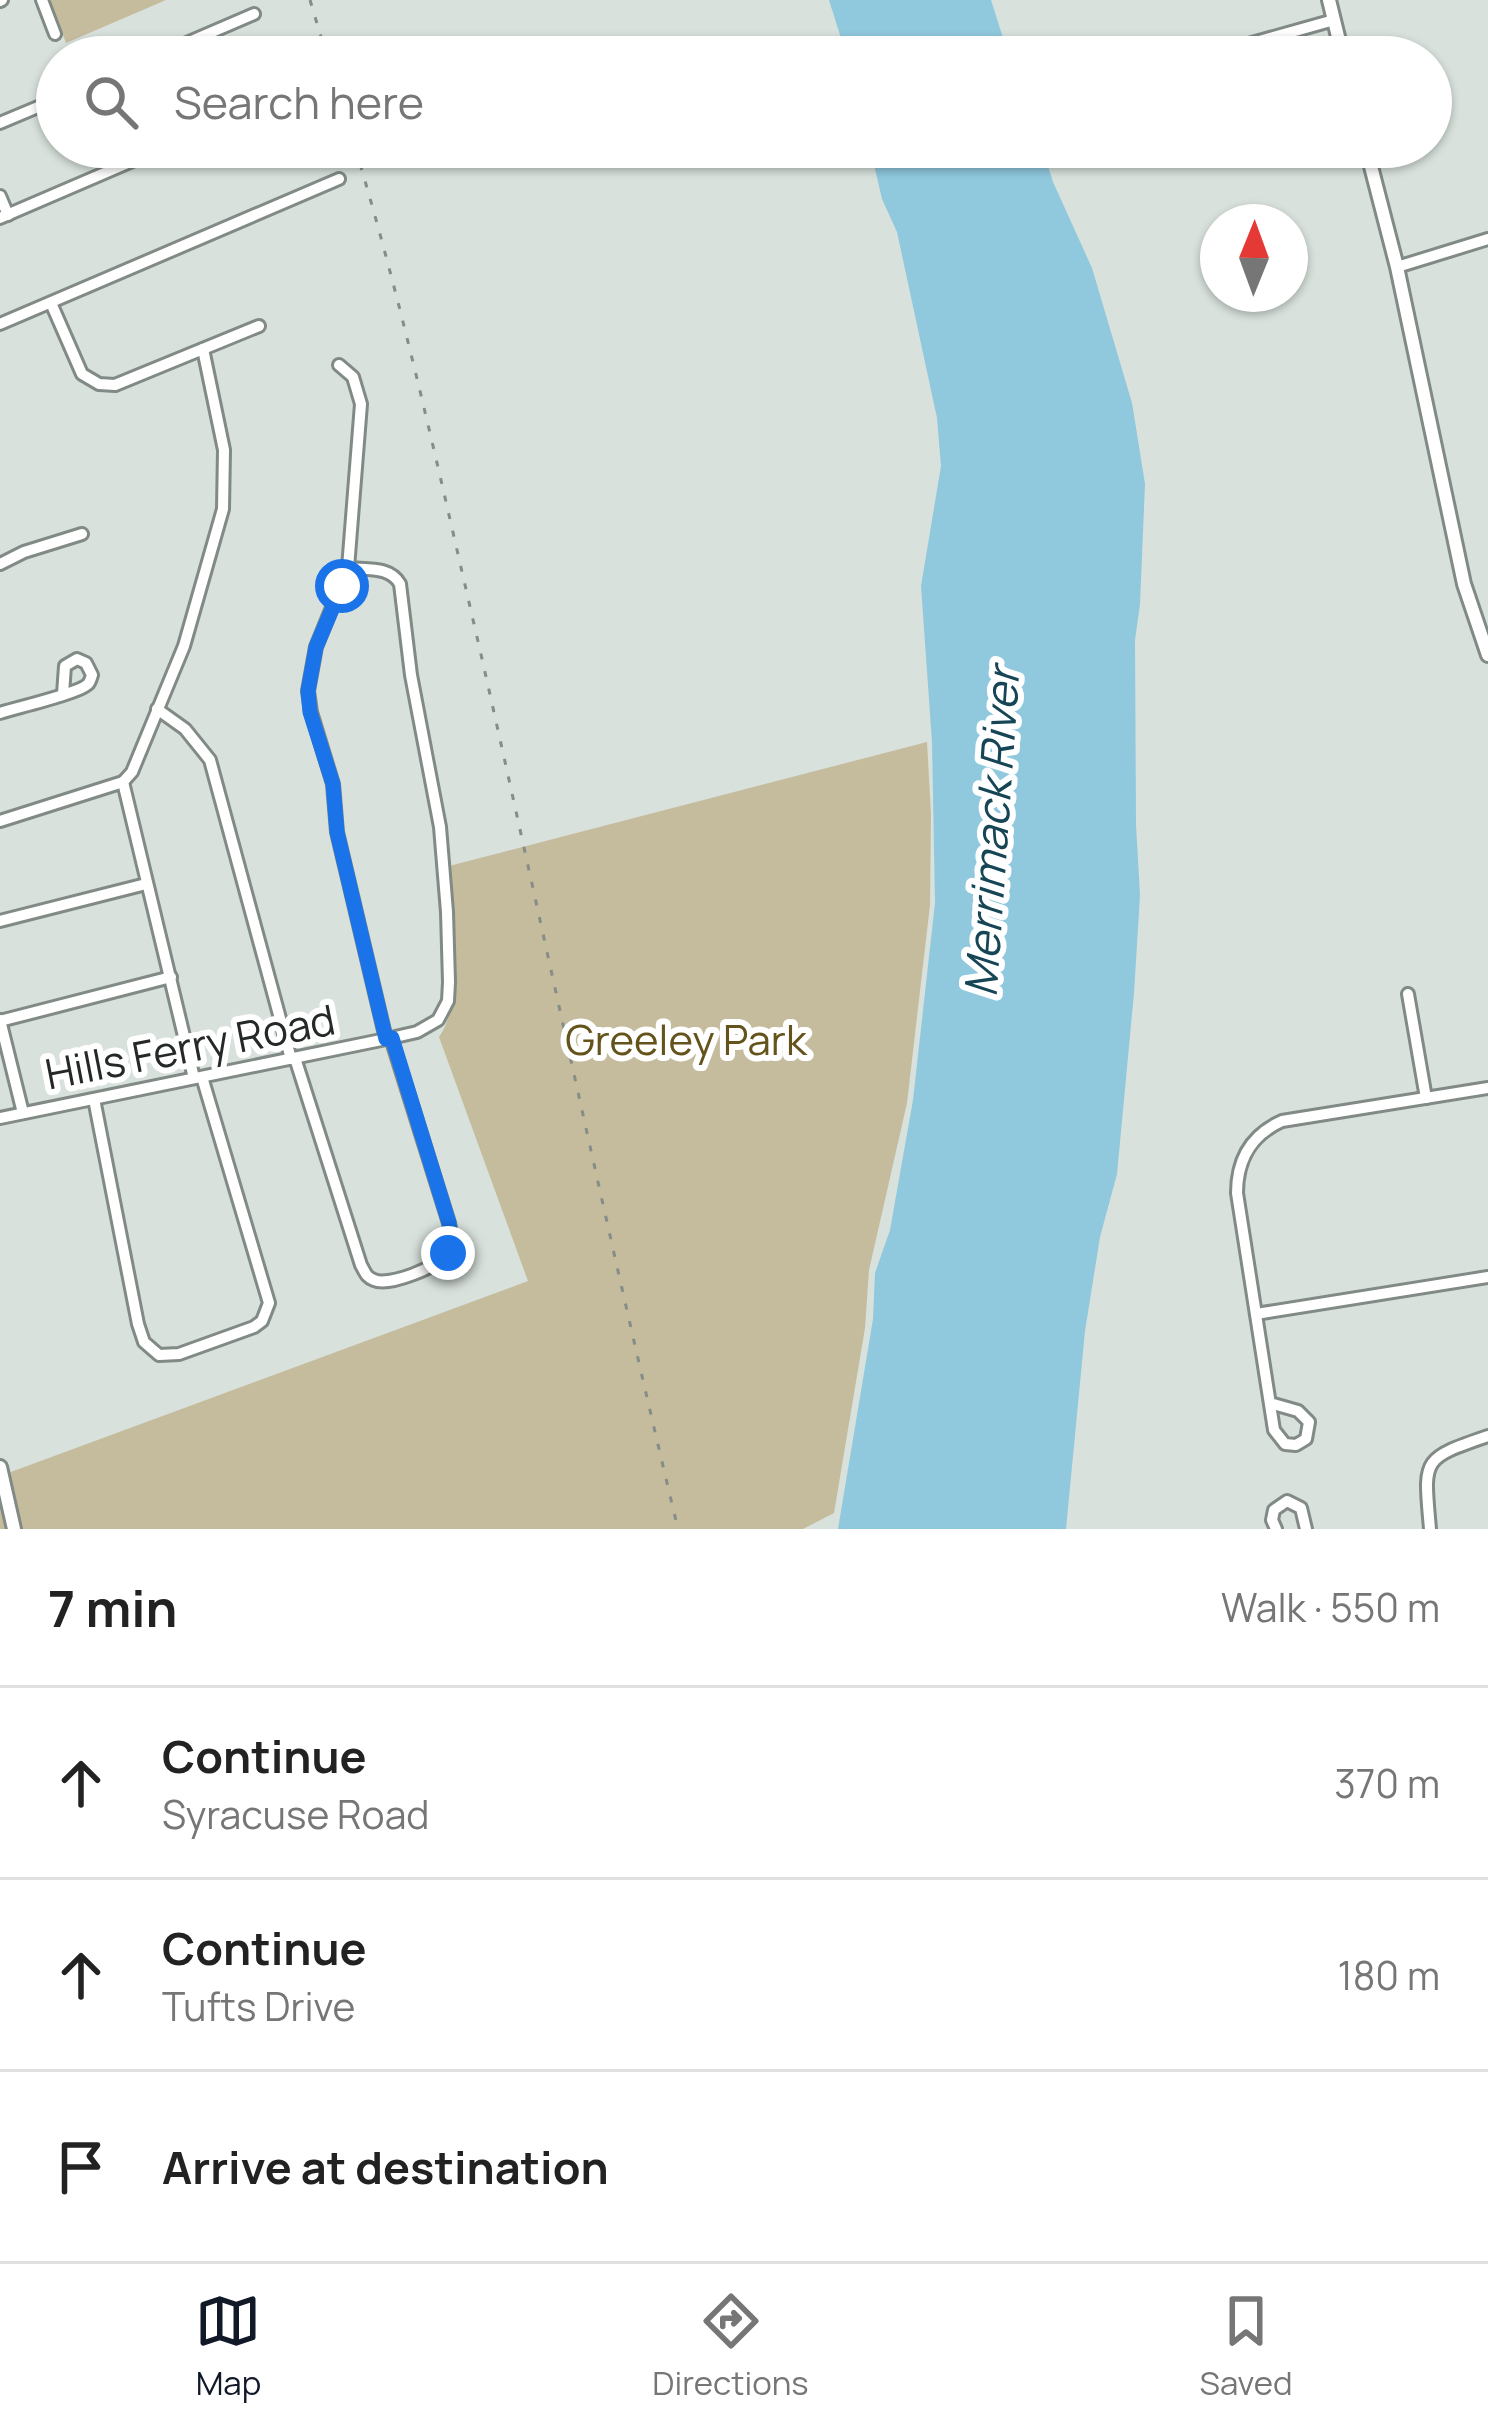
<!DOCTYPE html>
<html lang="en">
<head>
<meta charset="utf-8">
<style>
	body { margin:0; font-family:Manrope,sans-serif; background:#f2f2f2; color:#222 }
	.compass { position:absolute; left:1200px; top:204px; width:108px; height:108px; border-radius:50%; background:#fff; box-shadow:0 3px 9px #0004; rotate:1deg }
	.stop { position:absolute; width:36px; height:36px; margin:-27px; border:9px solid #1a73e8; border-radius:50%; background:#fff }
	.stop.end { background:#1a73e8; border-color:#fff; box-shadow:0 3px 12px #0008 }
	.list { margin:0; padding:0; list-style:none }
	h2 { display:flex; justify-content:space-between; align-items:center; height:156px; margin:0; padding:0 48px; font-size:51px }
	h2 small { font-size:39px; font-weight:400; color:#767676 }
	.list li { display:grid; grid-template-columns:78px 1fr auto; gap:36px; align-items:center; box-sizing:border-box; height:192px; padding:0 48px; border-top:3px solid #e0e0e0 }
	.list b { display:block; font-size:45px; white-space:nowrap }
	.list p { margin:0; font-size:39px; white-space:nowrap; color:#767676 }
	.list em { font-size:39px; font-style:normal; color:#767676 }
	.icon { flex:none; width:66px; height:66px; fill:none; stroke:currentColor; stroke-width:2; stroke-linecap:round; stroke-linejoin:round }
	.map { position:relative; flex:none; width:1488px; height:1529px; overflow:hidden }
	.search { position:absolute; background:#fff; box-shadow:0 3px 9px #0004; left:36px; right:36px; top:36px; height:132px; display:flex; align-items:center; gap:30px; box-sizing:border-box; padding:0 42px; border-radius:66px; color:#767676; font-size:45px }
	.sheet { height:732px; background:#fff }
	nav { display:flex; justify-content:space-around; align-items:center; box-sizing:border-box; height:168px; border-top:3px solid #e0e0e0; background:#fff; font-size:33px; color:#767676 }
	nav a { display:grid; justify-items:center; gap:6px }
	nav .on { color:#111827 }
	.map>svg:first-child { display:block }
	.green { fill:#c5bc9e }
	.water { fill:#90c8de }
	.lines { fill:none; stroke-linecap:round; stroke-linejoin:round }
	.minor-casing { stroke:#818a84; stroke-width:16 }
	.major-casing { stroke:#818a84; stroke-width:18 }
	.minor { stroke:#fff; stroke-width:10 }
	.major { stroke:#fff; stroke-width:12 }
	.rail { stroke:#868d89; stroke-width:3; stroke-dasharray:6 12; stroke-linecap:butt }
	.route { stroke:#1a73e8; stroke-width:15 }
	.labels { text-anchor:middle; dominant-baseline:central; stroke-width:12; stroke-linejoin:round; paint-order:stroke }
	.park-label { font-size:42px; fill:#64531b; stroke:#fff }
	.street-label { font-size:42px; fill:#242826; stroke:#fff }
	.water-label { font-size:45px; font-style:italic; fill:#164556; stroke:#fff }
</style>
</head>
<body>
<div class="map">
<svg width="1488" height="1529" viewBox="0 0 1488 1529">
	<rect width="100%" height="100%" fill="#d8e1db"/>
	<!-- green -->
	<g class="green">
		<polygon points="50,0 166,0 66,43"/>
		<path d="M 927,742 L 931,813 L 930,905 L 907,1103 L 869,1270 L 865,1328 L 834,1513 L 803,1529 L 0,1529 L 0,1476 L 528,1281 L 439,1037 C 465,1001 453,911 449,866 Z"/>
	</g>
	<!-- water -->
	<g class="water">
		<polygon points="829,0 991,0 1009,57 847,57"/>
		<polygon points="870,147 1042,147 1053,182 1092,268 1132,403 1145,484 1140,604 1135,640 1136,825 1140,895 1134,993 1117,1174 1100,1237 1085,1331 1066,1529 838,1529 873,1319 875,1273 890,1230 913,1100 935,903 932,742 921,586 941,466 937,418 897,232 882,199"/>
	</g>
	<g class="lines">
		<defs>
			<g id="minor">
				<polyline points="42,0 55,34"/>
				<polyline points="0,1 2,0"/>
				<polyline points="154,57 254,14"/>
				<polyline points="1216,57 1245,45 1334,20"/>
				<polyline points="0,123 57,99"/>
				<polyline points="0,196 8,215"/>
				<polyline points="0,218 165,147"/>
				<polyline points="1397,267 1488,239"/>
				<polyline points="51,303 82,374 99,384 115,385 259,326"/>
				<polyline points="0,324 339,179"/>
				<polyline points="339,365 353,377 361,404 348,568 316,647 308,691 311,712 333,784 337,832 386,1039"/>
				<polyline points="0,564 24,552 82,534"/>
				<polyline points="157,709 185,729 210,760 291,1059"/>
				<path d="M 0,713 C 15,708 80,693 88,684 C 90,682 91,678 92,675 L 86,663 L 77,659 L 65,666 L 63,694"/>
				<polyline points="123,782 132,772 184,646 223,509 224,450 203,349"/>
				<polyline points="123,782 194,1078"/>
				<polyline points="0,821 123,782"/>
				<polyline points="0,921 146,884"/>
				<polyline points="1408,994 1426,1098"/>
				<polyline points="0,1020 23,1113"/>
				<polyline points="0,1021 171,977"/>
				<path d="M 295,1058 L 361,1265 C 365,1272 366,1277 374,1280 C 388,1287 439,1267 448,1253 C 454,1244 451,1233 449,1223 L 391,1038"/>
				<polyline points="94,1099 138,1324 144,1342 159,1355 179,1354 254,1327 262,1321 269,1303 202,1077"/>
				<path d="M 0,1118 L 391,1038 L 417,1032 L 438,1020 L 448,1001 L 449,982 L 447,912 L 440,827 L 411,675 L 400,584 C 390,566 367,570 348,568"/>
				<polyline points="1256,1314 1488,1277"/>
				<path d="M 1270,1403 L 1298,1411 L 1309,1422 L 1306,1439 L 1296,1445 L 1285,1444 L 1274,1430 L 1237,1193 C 1237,1159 1251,1135 1282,1121 L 1488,1088"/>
				<polyline points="1276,1529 1272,1520 1274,1510 1287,1501 1301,1508 1306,1529"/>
				<path d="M 1430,1529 C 1424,1459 1420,1459 1488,1436"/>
			</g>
			<g id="major">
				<polyline points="1329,0 1343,57"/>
				<polyline points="1366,147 1397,267 1464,584 1488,655"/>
				<polyline points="0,1467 14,1529"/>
			</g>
		</defs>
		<!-- minor casing -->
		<use href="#minor" class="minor-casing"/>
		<!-- major casing -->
		<use href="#major" class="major-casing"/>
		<!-- minor -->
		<use href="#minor" class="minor"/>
		<!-- major -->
		<use href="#major" class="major"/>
		<!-- rail -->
		<g class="rail">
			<polyline points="310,0 327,57"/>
			<path d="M 355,147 C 405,313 441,482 480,650 C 546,943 608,1237 678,1529"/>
		</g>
	</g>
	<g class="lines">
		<!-- route -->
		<polyline class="route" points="342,586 316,647 308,691 310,712 333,784 337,832 386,1039 392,1038 449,1223 452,1243 448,1253"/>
	</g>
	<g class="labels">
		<!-- park labels -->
		<g class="park-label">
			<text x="686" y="1039">Greeley Park</text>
		</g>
		<!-- street labels -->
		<g class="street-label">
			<text transform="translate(190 1046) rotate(-11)">Hills Ferry Road</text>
		</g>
		<!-- water labels -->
		<g class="water-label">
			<text transform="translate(991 832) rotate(-86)">Merrimack River</text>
		</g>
	</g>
</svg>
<svg class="compass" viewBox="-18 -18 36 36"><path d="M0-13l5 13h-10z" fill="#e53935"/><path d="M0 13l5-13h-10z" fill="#767676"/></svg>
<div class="stop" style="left:342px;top:586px"></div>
<div class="stop end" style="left:448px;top:1253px"></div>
<div class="search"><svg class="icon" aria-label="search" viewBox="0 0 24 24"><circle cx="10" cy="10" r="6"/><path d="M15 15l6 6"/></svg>Search here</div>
</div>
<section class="sheet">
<h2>7 min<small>Walk · 550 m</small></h2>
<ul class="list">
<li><svg class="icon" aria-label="ahead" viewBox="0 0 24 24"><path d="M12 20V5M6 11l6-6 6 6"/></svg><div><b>Continue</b><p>Syracuse Road</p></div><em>370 m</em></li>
<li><svg class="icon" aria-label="ahead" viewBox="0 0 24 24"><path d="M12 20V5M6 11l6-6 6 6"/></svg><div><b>Continue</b><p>Tufts Drive</p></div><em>180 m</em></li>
<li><svg class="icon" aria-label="arrive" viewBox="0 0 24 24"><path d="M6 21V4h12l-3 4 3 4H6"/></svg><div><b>Arrive at destination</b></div></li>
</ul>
</section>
<nav>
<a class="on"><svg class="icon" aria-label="map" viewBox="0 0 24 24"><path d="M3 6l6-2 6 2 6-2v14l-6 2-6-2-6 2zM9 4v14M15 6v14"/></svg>Map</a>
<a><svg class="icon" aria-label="directions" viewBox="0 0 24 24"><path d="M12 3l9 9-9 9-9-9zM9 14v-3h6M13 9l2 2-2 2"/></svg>Directions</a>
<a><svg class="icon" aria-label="saved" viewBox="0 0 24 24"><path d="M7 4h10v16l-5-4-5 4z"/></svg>Saved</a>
</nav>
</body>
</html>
